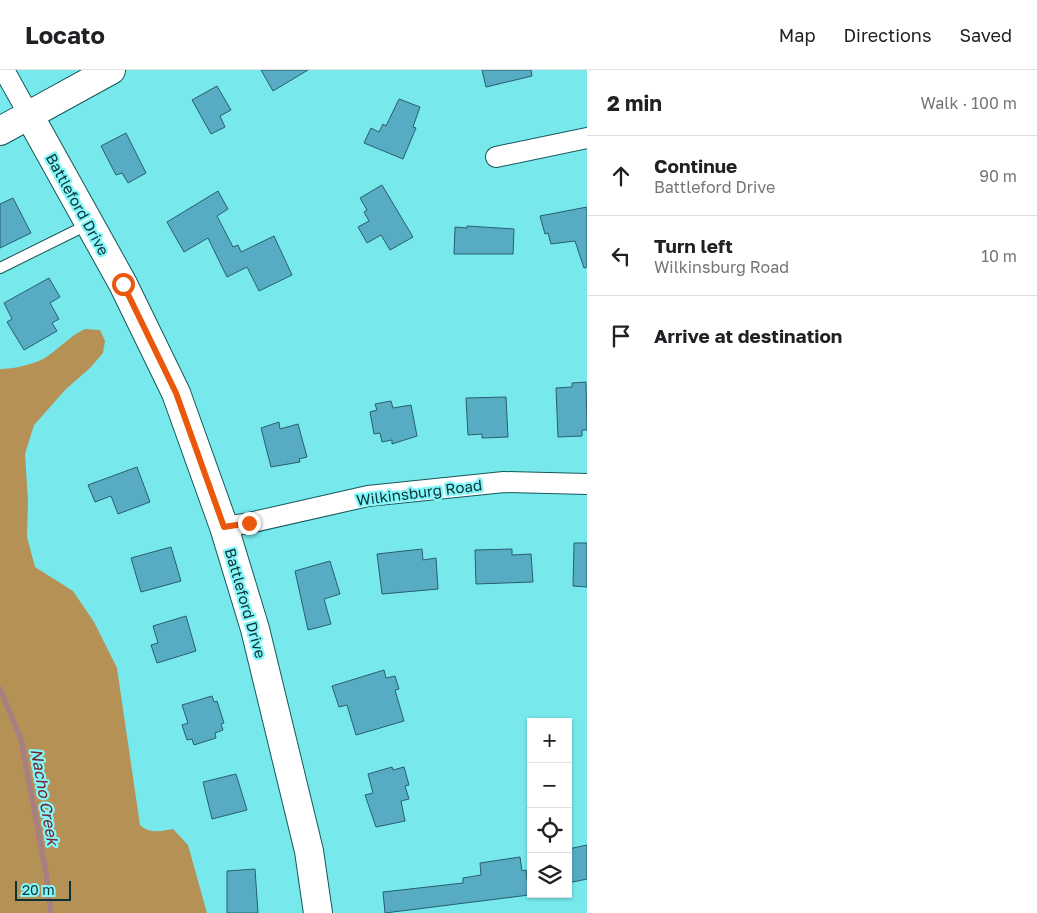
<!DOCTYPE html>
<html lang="en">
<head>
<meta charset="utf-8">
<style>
	body { margin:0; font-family:"Golos Text",sans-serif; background:#f2f2f2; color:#202124 }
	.controls { position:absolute; right:15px; bottom:15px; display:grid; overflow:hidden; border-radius:0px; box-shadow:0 1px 4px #0004 }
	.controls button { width:45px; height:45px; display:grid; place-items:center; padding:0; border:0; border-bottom:1px solid #e0e0e0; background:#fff; color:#202124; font:25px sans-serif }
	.scale { position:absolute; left:15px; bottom:12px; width:56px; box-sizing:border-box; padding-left:5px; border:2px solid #0c3233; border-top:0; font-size:14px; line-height:18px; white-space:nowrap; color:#0c3233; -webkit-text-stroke:4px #84f6fa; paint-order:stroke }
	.stop { position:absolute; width:15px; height:15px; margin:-11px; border:4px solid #ea580c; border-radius:50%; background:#fff }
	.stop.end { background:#ea580c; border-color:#fff; box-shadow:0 1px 5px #0008 }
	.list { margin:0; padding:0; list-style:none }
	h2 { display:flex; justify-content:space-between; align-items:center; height:65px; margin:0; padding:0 20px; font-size:21px }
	h2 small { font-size:16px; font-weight:400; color:#757577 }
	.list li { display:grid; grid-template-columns:32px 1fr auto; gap:15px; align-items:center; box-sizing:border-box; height:80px; padding:0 20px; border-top:1px solid #e0e0e0 }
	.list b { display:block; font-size:19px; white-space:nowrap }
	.list p { margin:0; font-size:16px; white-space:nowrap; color:#757577 }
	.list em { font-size:16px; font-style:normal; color:#757577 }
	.icon { flex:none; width:28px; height:28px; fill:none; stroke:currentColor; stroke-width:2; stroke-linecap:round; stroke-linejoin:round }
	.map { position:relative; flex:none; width:587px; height:843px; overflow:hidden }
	header { display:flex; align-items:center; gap:30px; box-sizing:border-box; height:70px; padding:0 25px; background:#fff; border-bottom:1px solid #e0e0e0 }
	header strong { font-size:24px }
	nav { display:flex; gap:28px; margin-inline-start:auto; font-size:18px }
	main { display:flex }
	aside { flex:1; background:#fff }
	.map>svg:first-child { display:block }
	.forest { fill:#b59156 }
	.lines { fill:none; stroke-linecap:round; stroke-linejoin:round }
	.stream { stroke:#a88081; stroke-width:5.5 }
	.building { fill:#57abc3; stroke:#285f6e }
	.lane-casing { stroke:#175759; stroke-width:12 }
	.street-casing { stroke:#175759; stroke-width:22 }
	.secondary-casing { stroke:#175759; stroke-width:30 }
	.lane { stroke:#fff; stroke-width:10 }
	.street { stroke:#fff; stroke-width:20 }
	.secondary { stroke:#fff; stroke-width:28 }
	.route { stroke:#ea580c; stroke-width:6 }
	.labels { text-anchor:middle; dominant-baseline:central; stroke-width:4.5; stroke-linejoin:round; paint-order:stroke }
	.street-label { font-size:15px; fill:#0c3233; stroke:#84f6fa }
	.water-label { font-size:16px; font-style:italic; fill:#78222b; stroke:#84f6fa }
</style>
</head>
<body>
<header>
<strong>Locato</strong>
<nav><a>Map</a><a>Directions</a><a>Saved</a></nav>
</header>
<main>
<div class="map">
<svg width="587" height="843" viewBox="0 0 587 843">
	<rect width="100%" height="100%" fill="#77e9ed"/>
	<!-- forest -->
	<path class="forest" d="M 85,259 L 100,260 L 105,271 L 103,283 L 90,298 L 66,319 L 34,355 L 25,384 L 28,431 L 27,467 L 35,497 L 73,521 L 94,552 L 117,598 L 140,755 C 149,764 161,761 173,759 L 188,775 L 207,843 L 0,843 L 0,299 C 13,299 31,295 43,289 C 58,280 68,267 85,259 Z"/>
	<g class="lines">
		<!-- stream -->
		<polyline class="stream" points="0,619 21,669 46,802 51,843"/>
	</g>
	<!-- building -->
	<g class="building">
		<polygon points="261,0 308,0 273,21"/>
		<polygon points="482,0 531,0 532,6 486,17"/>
		<polygon points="217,16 231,40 220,46 225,57 211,64 192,30"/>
		<polygon points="399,29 420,37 413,57 416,58 403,89 364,73 371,58 379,62 383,54 386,56"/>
		<polygon points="126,63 146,103 128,113 122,103 116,105 101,76"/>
		<polygon points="382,115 413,167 390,180 381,165 367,173 358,157 369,151 364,142 367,140 360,128"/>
		<polygon points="218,121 228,139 217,146 233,177 238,175 241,182 274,166 292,205 259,221 247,197 227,207 208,168 184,182 167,152"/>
		<polygon points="13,128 31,163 0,178 0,134"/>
		<polygon points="587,137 587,197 584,198 575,171 551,174 548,163 545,164 540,146"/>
		<polygon points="467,156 514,159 513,184 454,184 455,157 467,158"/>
		<polygon points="49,208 60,227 50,233 59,249 52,253 57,261 24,280 7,252 12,249 4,233"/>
		<polygon points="586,312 587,360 582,360 582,366 558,367 556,318 572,317 572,313"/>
		<polygon points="506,327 508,367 482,368 482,364 468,365 466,328"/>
		<polygon points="391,331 393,338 411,335 417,366 392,374 392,370 382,372 380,363 374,364 370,342 377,340 375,334"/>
		<polygon points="279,352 280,359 298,354 307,387 299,389 300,392 271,397 261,358"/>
		<polygon points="137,397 150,432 118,444 111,426 95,432 88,415"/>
		<polygon points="574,473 587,473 587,517 573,516"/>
		<polygon points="171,477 181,511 141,522 131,488"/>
		<polygon points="422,479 423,490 436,488 438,519 382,524 377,484"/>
		<polygon points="512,479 512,485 531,484 533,512 476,514 475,480"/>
		<polygon points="330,491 340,524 324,529 331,554 308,560 295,501"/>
		<polygon points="186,546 196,581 157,593 151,575 158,573 153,556"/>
		<polygon points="384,600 386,608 395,606 399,619 395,620 404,651 356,665 347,635 339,637 332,616"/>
		<polygon points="212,626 214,632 217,631 224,653 221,654 223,660 215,663 216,668 194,675 192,669 187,670 182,655 188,653 182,635"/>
		<polygon points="392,697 393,700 404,697 409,715 405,716 409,729 401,731 405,751 376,757 365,725 373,723 368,704"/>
		<polygon points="236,704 247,740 212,749 203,712"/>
		<polygon points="587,775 587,809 568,813 568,779"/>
		<polygon points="520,787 522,801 526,800 529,825 385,843 383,822 463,813 463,808 481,805 480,793"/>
		<polygon points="255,799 258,843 227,843 227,801"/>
	</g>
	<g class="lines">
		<defs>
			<polyline id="lane" points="0,198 89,154"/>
			<g id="street">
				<polyline points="4,0 29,45"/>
				<polyline points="496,87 587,68"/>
				<polyline points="224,457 249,453 368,426 504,412 587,414"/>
			</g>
			<g id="secondary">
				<polyline points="29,45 123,214 176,323 224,457 255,559 309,781 318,843"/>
				<polyline points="0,61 111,0"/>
			</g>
		</defs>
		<!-- lane casing -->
		<use href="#lane" class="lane-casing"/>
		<!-- street casing -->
		<use href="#street" class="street-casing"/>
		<!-- secondary casing -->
		<use href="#secondary" class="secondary-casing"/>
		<!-- lane -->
		<use href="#lane" class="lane"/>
		<!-- street -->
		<use href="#street" class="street"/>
		<!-- secondary -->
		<use href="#secondary" class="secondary"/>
	</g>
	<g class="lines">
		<!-- route -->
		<polyline class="route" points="123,214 176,323 224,457 249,453"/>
	</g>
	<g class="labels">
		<!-- street labels -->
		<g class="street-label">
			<text transform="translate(78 134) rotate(61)">Battleford Drive</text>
			<text transform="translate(419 422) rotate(-7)">Wilkinsburg Road</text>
			<text transform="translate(246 533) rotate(74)">Battleford Drive</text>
		</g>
		<!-- water labels -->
		<g class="water-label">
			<text transform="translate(45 727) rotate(80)">Nacho Creek</text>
		</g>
	</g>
</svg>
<div class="controls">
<button>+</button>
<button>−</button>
<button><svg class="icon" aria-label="locate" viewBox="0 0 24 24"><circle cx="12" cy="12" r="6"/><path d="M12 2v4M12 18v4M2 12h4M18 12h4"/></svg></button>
<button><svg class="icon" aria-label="layers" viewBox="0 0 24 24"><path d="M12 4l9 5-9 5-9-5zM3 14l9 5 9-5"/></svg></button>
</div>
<div class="scale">20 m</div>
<div class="stop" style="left:123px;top:214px"></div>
<div class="stop end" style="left:249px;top:453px"></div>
</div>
<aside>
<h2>2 min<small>Walk · 100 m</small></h2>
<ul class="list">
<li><svg class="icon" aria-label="ahead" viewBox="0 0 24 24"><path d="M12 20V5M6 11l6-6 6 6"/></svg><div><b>Continue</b><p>Battleford Drive</p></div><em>90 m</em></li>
<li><svg class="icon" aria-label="left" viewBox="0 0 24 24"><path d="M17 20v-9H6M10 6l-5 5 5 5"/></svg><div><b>Turn left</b><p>Wilkinsburg Road</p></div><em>10 m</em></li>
<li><svg class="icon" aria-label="arrive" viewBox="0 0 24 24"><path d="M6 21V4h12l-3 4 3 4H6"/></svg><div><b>Arrive at destination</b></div></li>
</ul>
</aside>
</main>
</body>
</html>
